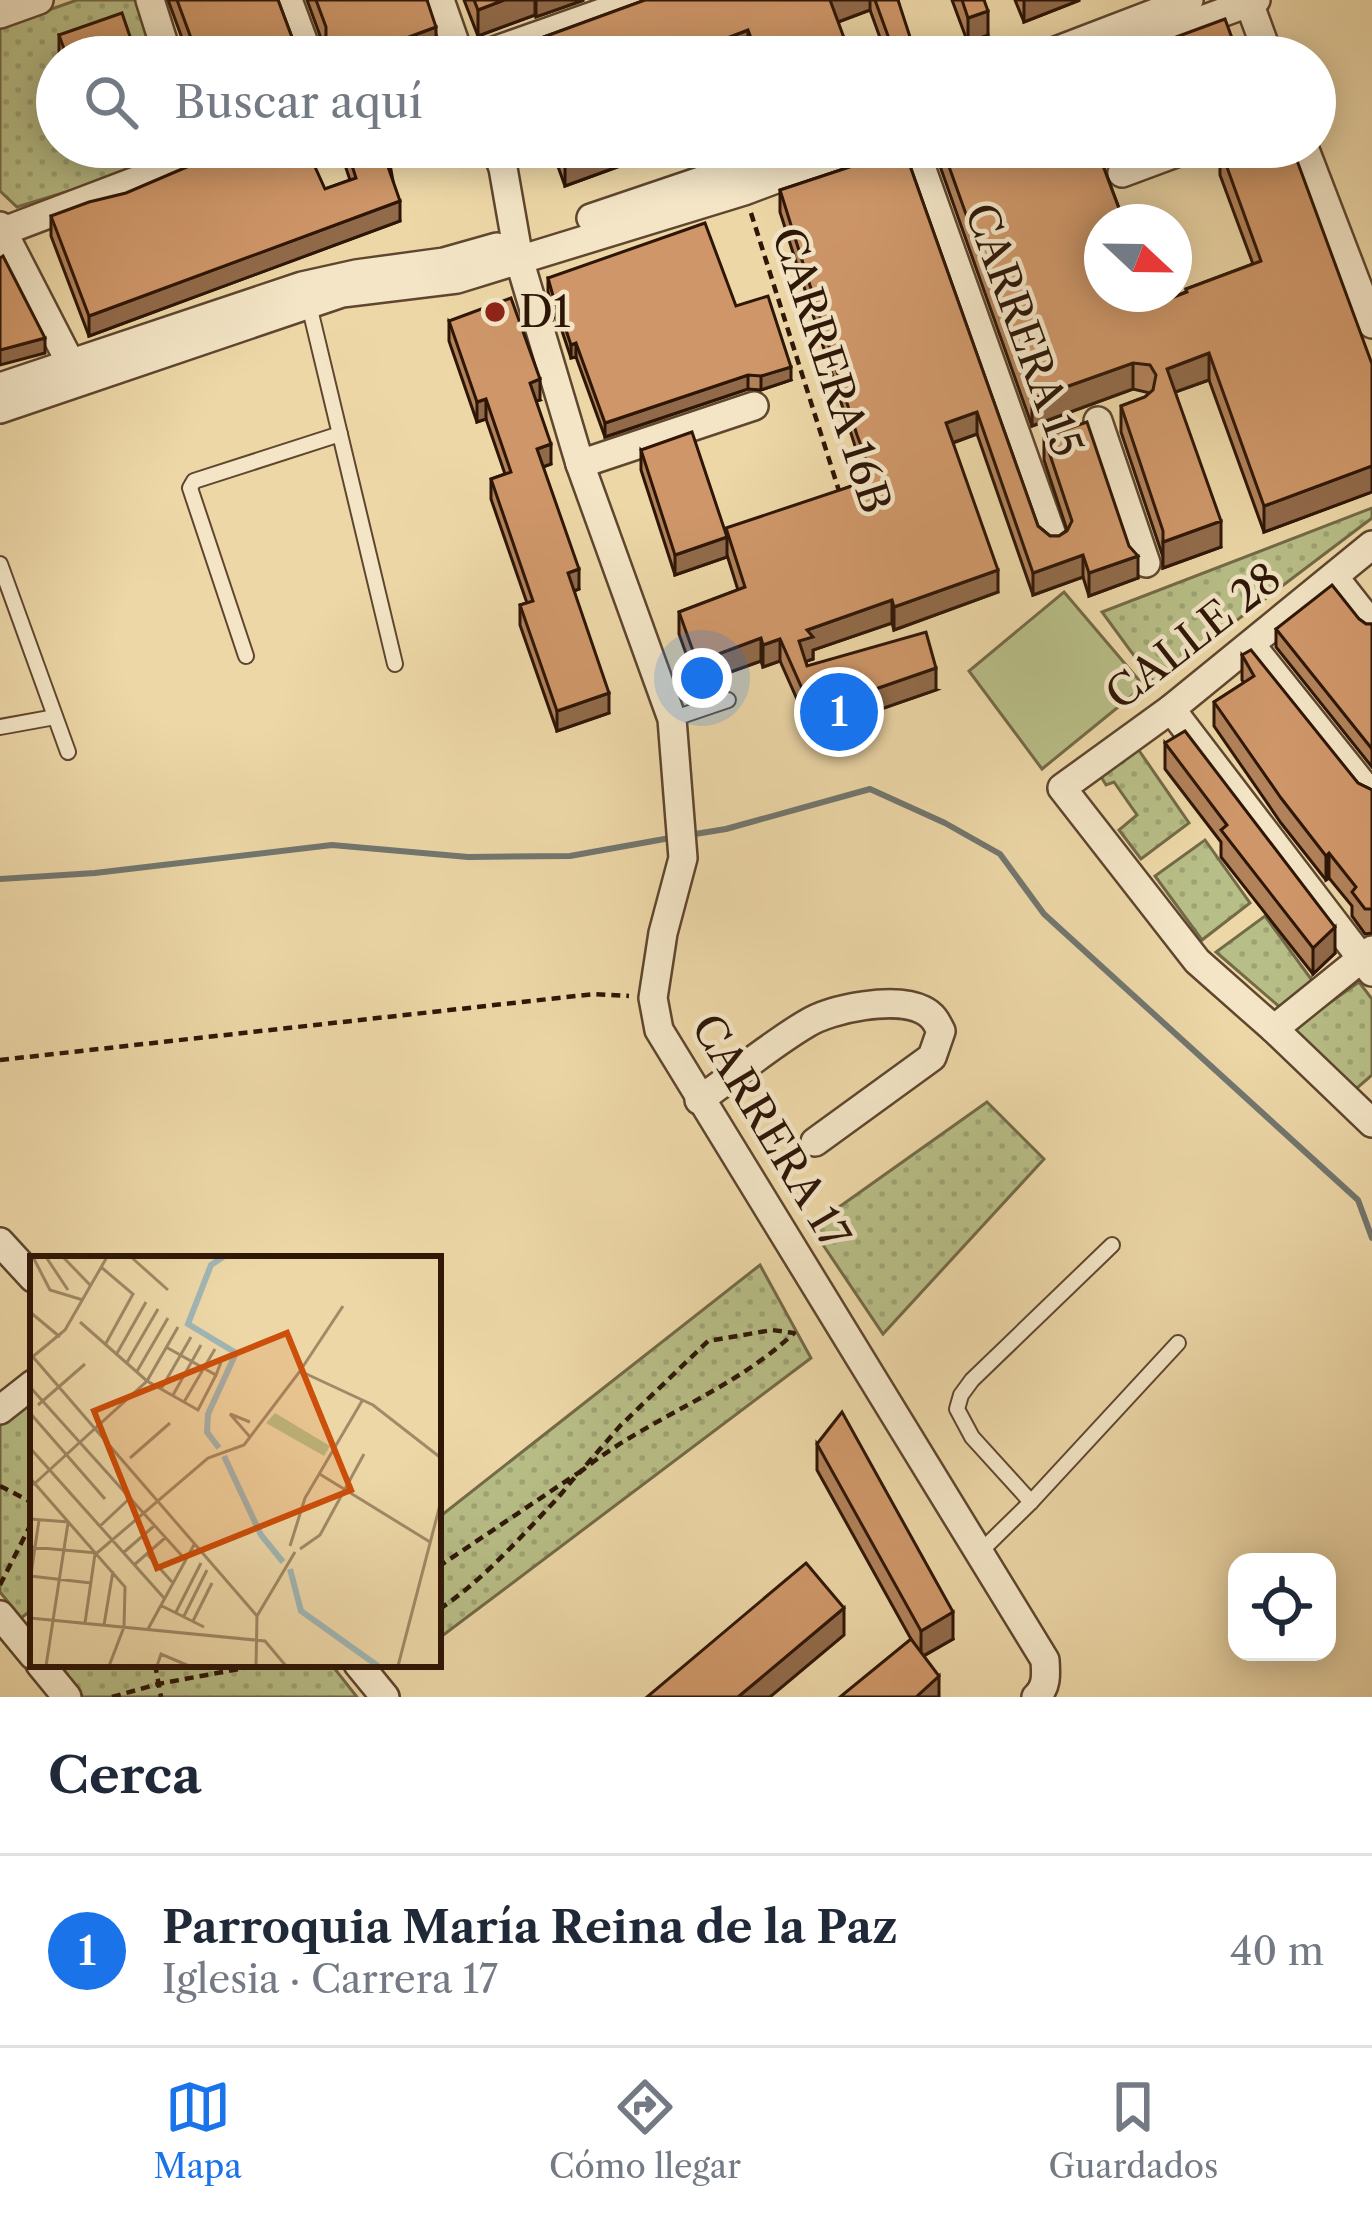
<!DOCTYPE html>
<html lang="es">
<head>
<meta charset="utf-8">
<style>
	body { margin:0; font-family:"Libre Caslon Text",serif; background:#f2f2f3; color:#1f2937 }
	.controls { position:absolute; right:36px; bottom:36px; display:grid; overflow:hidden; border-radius:24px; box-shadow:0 6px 30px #0003 }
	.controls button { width:108px; height:108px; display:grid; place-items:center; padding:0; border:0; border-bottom:3px solid #e0e1e3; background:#fff; color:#1f2937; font:60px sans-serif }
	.compass { position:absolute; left:1084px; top:204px; width:108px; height:108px; border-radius:50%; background:#fff; box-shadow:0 6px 30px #0003; rotate:112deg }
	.you { position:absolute; left:702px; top:678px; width:42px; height:42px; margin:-30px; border:9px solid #fff; border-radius:50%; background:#1a73e8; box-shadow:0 0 0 18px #1a73e833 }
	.badge { display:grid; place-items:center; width:78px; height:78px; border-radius:50%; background:#1a73e8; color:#fff; font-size:39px; font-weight:700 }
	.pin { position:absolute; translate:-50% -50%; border:6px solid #fff; box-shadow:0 3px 12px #0006 }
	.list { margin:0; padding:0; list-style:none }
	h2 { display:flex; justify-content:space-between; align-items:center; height:156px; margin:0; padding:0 48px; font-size:51px }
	h2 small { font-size:39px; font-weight:400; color:#747a83 }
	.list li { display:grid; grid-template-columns:78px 1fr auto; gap:36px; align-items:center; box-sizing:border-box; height:192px; padding:0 48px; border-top:3px solid #e0e1e3 }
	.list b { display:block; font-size:45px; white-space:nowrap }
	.list p { margin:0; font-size:39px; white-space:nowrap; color:#747a83 }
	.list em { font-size:39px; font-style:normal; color:#747a83 }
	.icon { flex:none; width:66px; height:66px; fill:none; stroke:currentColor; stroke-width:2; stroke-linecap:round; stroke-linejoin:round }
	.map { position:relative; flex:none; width:1372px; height:1697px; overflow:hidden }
	.search { position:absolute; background:#fff; box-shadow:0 6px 30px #0003; left:36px; right:36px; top:36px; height:132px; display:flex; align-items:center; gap:30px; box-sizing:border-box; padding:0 42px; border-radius:66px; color:#747a83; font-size:45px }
	.sheet { height:348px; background:#fff }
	nav { display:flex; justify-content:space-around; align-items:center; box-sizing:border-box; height:168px; border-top:3px solid #e0e1e3; background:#fff; font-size:33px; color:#747a83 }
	nav a { display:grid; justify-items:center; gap:6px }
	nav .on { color:#1a73e8 }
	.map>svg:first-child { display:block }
	.park { fill:url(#park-dots); stroke:#736a47; stroke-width:3 }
	.garden { fill:#b8be87; stroke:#736a47; stroke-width:3 }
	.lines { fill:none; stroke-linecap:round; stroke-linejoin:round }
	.stream { stroke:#72766f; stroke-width:6 }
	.service-casing { stroke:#5e462f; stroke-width:18 }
	.minor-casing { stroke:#5e462f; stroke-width:32 }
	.path { stroke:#2e1607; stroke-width:4.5; stroke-dasharray:9 6; stroke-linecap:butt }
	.service { stroke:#f3e5c6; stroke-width:14 }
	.minor { stroke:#f3e5c6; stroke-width:27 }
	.wall { fill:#b2825a; stroke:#2e1607; stroke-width:3 }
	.shaded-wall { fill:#916a4a; stroke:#2e1607; stroke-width:3 }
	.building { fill:#cf9769; stroke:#2e1607; stroke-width:3 }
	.poi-dot { fill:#8f2418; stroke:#f3e5c6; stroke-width:4.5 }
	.labels { text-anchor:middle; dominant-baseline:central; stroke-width:9; stroke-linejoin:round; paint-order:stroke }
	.poi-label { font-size:42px; fill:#2e1607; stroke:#f3e5c6; text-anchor:start }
	.street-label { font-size:42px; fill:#2e1607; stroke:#f3e5c6 }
	.inset-river { fill:none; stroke:#a0b6b4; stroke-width:6 }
	.inset-road { fill:none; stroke:#a18a67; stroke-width:3 }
	.view { fill:#cc4f0b; fill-opacity:0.15; stroke:#cc4f0b; stroke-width:6 }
	.inset-edge { fill:none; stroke:#2e1607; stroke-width:6 }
</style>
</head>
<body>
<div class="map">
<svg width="1372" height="1697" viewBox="0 0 1372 1697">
	<defs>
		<pattern id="park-dots" width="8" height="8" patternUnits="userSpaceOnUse" patternTransform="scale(3)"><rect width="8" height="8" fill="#b8be87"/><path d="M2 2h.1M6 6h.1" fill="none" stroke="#9ea373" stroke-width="1.8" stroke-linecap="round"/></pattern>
	</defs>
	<rect width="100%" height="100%" fill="#edd7a7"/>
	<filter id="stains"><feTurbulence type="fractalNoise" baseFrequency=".00167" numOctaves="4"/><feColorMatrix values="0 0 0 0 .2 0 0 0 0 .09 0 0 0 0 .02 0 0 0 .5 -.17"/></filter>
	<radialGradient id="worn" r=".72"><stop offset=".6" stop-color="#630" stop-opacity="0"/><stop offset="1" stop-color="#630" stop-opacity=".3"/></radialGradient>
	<!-- park -->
	<g class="park">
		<polygon points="77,0 139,0 156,57 57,57 57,147 183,147 186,155 17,207 0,191 0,27"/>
		<polygon points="1372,508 1372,518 1154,683 1102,612"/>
		<polygon points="1138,749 1189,823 1141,859 1119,830 1137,815 1114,782 1106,785 1100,775"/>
		<polygon points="1205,840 1250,903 1202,940 1155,876"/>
		<polygon points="1265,916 1314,983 1282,1009 1216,952"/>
		<polygon points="1359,982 1372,999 1372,1075 1349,1095 1287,1033"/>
		<polygon points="987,1102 1044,1159 883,1334 811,1227"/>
		<polygon points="760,1265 811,1358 438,1639 438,1518"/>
		<polygon points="33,1399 33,1609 21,1618 0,1592 0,1425"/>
		<polygon points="57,1664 331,1664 357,1697 83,1697"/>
	</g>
	<!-- garden -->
	<polygon class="garden" points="1064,592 1144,686 1042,769 969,671"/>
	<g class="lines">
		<!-- stream -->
		<g class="stream">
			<polyline points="689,835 726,829 870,789 945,823 1000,854 1044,914 1358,1200 1372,1238"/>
			<polyline points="0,879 95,873 332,845 468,857 570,856 670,838"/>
		</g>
		<defs>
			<g id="service">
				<polyline points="309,305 395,664"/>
				<polyline points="0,564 68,752"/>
				<polyline points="246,656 190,488 194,481 340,434"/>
				<polyline points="672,719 728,700"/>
				<polyline points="0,727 55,717"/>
				<polyline points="1031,1502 972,1437 957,1409 961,1395 972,1380 1112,1245"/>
				<polyline points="979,1553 1031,1502 1178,1343"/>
			</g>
			<g id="minor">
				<polyline points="150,0 168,57"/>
				<polyline points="288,0 309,57"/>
				<polyline points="440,0 460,57"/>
				<polyline points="1248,0 1269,57"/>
				<polyline points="0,14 39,0"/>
				<polyline points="477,57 638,0"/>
				<polyline points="1040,57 1189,0"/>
				<polyline points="1103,57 1256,0"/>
				<path d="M 495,147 L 503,168 L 519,259 L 580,464 L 672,719 L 683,858 L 663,933 L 653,998 L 659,1030 L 1045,1660 C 1046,1675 1047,1687 1036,1697"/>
				<polyline points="914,147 1054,541"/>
				<polyline points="1304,147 1372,324"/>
				<polyline points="1122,173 1192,147"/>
				<polyline points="591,218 801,147"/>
				<polyline points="0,226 71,364"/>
				<polyline points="4,231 225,147"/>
				<polyline points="0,387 302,286 356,274 444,262 497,247"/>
				<polyline points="0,409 342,293 457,279 744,191 862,147"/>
				<polyline points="1098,421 1146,563"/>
				<polyline points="580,464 754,406"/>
				<polyline points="1335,578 1372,625"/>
				<polyline points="1251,645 1372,796"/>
				<polyline points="1171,709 1372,972"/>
				<polyline points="1372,950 1274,1029 1372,1123"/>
				<polyline points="1274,1029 1197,961 1062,788 1171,709 1372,545"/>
				<path d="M 699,1100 C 735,1075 769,1046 806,1024 C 831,1008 896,996 923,1010 C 933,1015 936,1021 941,1031 L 932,1057 L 815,1142"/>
				<polyline points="0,1242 33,1278"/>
				<polyline points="0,1410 33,1384"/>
				<polyline points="0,1615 33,1655"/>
				<polyline points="40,1664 67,1697"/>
				<polyline points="358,1664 385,1697"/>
			</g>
		</defs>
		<!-- service casing -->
		<use href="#service" class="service-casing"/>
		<!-- minor casing -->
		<use href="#minor" class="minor-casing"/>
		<!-- path -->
		<g class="path">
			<polyline points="751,213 840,494"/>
			<polyline points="0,1060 594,994 629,996"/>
			<polyline points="0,1486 33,1503"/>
			<path d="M 438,1567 L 581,1471 L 620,1426 L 708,1341 L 772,1330 L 794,1333 C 733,1391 650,1417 584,1469 C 572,1478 564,1492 553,1503 C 518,1540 481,1582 438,1610"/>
			<polyline points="0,1585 33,1520"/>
			<polyline points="155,1664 161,1697"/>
			<polyline points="112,1697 158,1684 266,1664"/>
		</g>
		<!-- service -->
		<use href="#service" class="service"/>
		<!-- minor -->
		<use href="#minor" class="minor"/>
	</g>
	<!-- wall -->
	<g class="wall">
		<polygon points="168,0 278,0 293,40 305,50 316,49 322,41 307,0 427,0 436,52 422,57 189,57"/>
		<polygon points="464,0 584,0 536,17 535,15 478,36"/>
		<polygon points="645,0 898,0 911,57 887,57 870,10 838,22 847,57 749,57 748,55 742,57 519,57 519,46"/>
		<polygon points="952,0 984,0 988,35 968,43"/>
		<polygon points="1015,0 1080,0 1024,22"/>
		<polygon points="59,35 137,57 59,57"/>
		<polygon points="89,147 141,147 95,163"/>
		<polygon points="339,147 387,147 400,221 89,336 51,236 51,216 325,189 350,180"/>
		<polygon points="425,147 472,147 472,149 431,165"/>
		<polygon points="551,147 672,147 565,186"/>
		<polygon points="935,147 1138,147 1101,160 1155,304 1186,292 1186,289 1253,264 1220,175 1220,148 1372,364 1372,492 1264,532 1209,380 1175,392 1221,547 1163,568 1163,557 1121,432 1121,406 1145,397 1150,393 1133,389 1032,426 935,152"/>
		<polygon points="904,149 1038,526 1050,536 1059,536 1067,530 1044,460 1044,437 1138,578 1089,596 1083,577 1033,595 977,434 953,443 998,592 894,630 892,623 813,650 813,659 806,661 807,666 936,690 812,733 780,661 763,667 761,661 697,684 679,634 679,612 738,590 727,555 727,557 675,575 641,470 641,450 726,533 854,485 854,481 865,477 780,212 780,190"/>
		<polygon points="548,278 736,306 791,380 761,390 748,389 605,437 576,357 571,358 559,322 557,323 548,292"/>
		<polygon points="449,321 540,400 536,401 551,464 543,467 579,589 574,591 609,713 557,731 520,625 520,605 527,603 491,499 491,479 505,474 486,419 477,422 449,341"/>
		<polygon points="1359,619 1366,624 1372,624 1372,767 1276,647 1276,629"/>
		<polygon points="1242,655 1358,783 1372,790 1372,933 1365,934 1352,916 1352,906 1329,878 1326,880 1281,823 1214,726 1214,702 1244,683 1242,680"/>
		<polygon points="1165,743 1335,953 1313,974 1221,857 1221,842 1165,769"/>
		<polygon points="817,1444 953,1639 924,1656 939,1697 911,1639 817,1470"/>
	</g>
	<!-- shaded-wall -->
	<g class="shaded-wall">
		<polygon points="504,0 535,0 535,15 478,36 478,10"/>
		<polygon points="536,0 584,0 536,17"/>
		<polygon points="830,0 870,0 870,10 830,25"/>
		<polygon points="1024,0 1080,0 1024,22"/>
		<polygon points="988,11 988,35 968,43 968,18"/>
		<polygon points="436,27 436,52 422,57 355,57"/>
		<polygon points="748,30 748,55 742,57 701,57 701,48"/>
		<polygon points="911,40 911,57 892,57 892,47"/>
		<polygon points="847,46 847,57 830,57 830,53"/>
		<polygon points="95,147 141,147 95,163"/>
		<polygon points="442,147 472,147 472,149 431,165 431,151"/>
		<polygon points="605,147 672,147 565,186 565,162"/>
		<polygon points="1093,147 1138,147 1093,164"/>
		<polygon points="400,201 400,221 89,336 89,316"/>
		<polygon points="45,338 45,353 0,365 0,350"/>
		<polygon points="576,343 576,357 571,358 571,345"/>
		<polygon points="1209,353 1209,380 1167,395 1167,369"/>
		<polygon points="1133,363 1133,389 1032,426 1032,399"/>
		<polygon points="791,367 791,380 761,390 761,376"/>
		<polygon points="748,375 748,389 605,437 605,423"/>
		<polygon points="540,379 540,400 530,403 530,383"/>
		<polygon points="486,399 486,419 477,422 477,402"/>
		<polygon points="977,412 977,434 946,445 946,423"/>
		<polygon points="551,444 551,464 537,469 537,449"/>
		<polygon points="1372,466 1372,492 1264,532 1264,506"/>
		<polygon points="1221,521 1221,547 1163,568 1163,542"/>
		<polygon points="727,537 727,557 675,575 675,555"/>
		<polygon points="1083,555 1083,577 1033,595 1033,573"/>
		<polygon points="1138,556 1138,578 1089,596 1089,573"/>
		<polygon points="579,569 579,589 568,593 568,573"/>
		<polygon points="998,570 998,592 894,630 894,607"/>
		<polygon points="892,600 892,623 813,650 813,659 799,664 799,641 807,630"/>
		<polygon points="761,638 761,661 697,684 697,662"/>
		<polygon points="780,639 780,661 763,667 763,645"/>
		<polygon points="936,668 936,690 812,733 812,711"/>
		<polygon points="609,693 609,713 557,731 557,711"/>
		<polygon points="1329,853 1329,878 1326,880 1326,856"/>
		<polygon points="1335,927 1335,953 1313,974 1313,948"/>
		<polygon points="844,1608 844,1635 770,1697 738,1697"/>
		<polygon points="953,1612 953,1639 921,1657 921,1631"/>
		<polygon points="939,1676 939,1697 916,1697"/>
	</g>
	<!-- building -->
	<g class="building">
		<polygon points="177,0 278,0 293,40 305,50 316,49 326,36 326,27 316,0 427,0 436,27 355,57 336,57 334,52 322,57 198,57"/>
		<polygon points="474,0 504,0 478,10"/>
		<polygon points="645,0 830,0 847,46 830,53 831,57 758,57 748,30 701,48 704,57 523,57 519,46"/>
		<polygon points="875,0 898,0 911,40 892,47"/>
		<polygon points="962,0 984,0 988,11 968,18"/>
		<polygon points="122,13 137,57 67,57 59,35"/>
		<polygon points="1225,19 1239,57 1122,57"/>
		<polygon points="247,147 306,147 325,189 356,178 346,147 387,147 392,159 386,161 400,201 89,316 51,216 89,202 126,193 196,163 222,157"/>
		<polygon points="560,147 605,147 565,162"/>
		<polygon points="942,147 1096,147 1124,222 1102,222 1102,294 1151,294 1155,304 1187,292 1186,289 1261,261 1220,148 1292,147 1372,364 1372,466 1264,506 1209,353 1167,369 1221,521 1163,542 1163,531 1121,406 1145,397 1153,390 1156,375 1150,365 1133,363 1032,399"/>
		<polygon points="904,149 1038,526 1050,536 1059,536 1067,531 1072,521 1044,437 1087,422 1129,546 1138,556 1089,573 1083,555 1033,573 977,412 946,423 998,570 894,607 892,600 807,630 813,637 799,641 807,666 926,632 936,668 812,711 780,639 763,645 761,638 697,662 679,612 745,587 726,528 855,485 854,481 872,475 857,435 780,190"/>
		<polygon points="705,223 736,306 768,296 791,367 761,376 748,375 605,423 576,343 571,345 559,309 557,310 548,278"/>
		<polygon points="3,256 45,338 0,350 0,258"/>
		<polygon points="511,298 540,379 530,383 551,444 537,449 579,569 568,573 609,693 557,711 520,605 533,601 491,479 511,472 486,399 477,402 449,321"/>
		<polygon points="692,432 727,537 675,555 641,450"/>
		<polygon points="1332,585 1359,619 1366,624 1372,624 1372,749 1276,629"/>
		<polygon points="1251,650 1358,783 1372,790 1372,909 1365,909 1352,892 1356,887 1329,853 1326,856 1281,798 1214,702 1254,676 1242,655"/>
		<polygon points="1185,731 1335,927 1313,948 1221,830 1227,825 1165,743"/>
		<polygon points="842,1412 953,1612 921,1631 817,1444"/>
		<polygon points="806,1563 844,1608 738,1697 647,1697"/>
		<polygon points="911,1639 939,1676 916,1697 840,1697"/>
	</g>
	<!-- markers -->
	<circle class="poi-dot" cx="495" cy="312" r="12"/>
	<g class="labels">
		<!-- poi labels -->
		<g class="poi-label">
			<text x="519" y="312">D1</text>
		</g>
		<!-- street labels -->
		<g class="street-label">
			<text transform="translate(1024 330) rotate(70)">CARRERA 15</text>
			<text transform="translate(832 370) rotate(72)">CARRERA 16B</text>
			<text transform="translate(1193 636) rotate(-38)">CALLE 28</text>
			<text transform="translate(771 1131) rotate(59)">CARRERA 17</text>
		</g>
	</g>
	<!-- overview -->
	<g transform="translate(30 1256)">
		<rect width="411" height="411" fill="#edd7a7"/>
		<path d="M 245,157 L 300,190 L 294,200 L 236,167 Z" fill="#b8be87"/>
		<path class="inset-river" d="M 189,192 L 177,176 L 178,158 L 206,97 L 158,68 L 181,9 L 193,1M 194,200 L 231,279 L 253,306M 260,313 L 271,355 L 348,410"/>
		<path class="inset-road" d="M 3,1 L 20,34 L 53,44M 16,1 L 38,34M 33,1 L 61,30M 101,1 L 138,34M 71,11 L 103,38 L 75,89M 0,56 L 30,81M 50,66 L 117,125 L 168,154 L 186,119M 136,91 L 186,119 L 193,101M 86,99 L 116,46M 3,101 L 227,360M 0,103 L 35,74 L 77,1M 96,108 L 128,53M 270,115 L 313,50M 106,117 L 138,62M 0,131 L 153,301M 131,133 L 161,81M 143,139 L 171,89M 154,146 L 185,93M 8,149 L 55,108M 0,157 L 75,243M 220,166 L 200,158 L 220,181M 0,192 L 134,342M 100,202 L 140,167M 288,217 L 400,286M 0,222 L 95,331 L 94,371 L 79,410M 3,229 L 117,125 L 148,71M 0,263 L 39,266M 69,271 L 100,242M 260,290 L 275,242 L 332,145M 0,291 L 67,297 L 178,202 L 214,189 L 270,115 L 343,149 L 411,202M 270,293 L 290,279 L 334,198M 93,297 L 124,270M 117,298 L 142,326M 104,309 L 135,282M 0,320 L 61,327M 0,325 L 9,264M 130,349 L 174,371M 146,356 L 171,307M 154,360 L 177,314M 0,362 L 235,385 L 256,410M 163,365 L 182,327M 55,367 L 65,298M 74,369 L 83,315M 118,373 L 165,287M 16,410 L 38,267M 127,410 L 131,398 L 159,410M 226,410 L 227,360 L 265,296M 368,410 L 411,245"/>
		<path class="view" d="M 257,77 L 321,234 L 127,312 L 64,155 Z"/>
		<rect width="411" height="411" class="inset-edge"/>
	</g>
	<rect width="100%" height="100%" filter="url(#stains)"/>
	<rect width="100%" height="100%" fill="url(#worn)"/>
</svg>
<div class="controls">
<button><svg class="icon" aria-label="locate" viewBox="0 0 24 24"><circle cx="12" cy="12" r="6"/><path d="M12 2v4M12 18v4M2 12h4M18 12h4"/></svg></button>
</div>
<svg class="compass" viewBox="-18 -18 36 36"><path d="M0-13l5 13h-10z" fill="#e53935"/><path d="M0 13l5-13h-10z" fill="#747a83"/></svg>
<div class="you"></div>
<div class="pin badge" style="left:839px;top:712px">1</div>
<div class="search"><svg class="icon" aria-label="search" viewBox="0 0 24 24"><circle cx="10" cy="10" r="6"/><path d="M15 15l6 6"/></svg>Buscar aquí</div>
</div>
<section class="sheet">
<h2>Cerca<small></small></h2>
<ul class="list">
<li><span class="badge">1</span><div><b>Parroquia María Reina de la Paz</b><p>Iglesia · Carrera 17</p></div><em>40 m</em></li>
</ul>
</section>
<nav>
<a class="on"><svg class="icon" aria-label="map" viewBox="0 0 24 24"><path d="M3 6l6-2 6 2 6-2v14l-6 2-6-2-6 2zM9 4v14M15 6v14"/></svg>Mapa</a>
<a><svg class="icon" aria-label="directions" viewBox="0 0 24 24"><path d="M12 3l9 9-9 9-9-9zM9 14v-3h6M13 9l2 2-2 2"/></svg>Cómo llegar</a>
<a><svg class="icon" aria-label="saved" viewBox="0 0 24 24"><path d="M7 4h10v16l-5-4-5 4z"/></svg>Guardados</a>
</nav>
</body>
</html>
